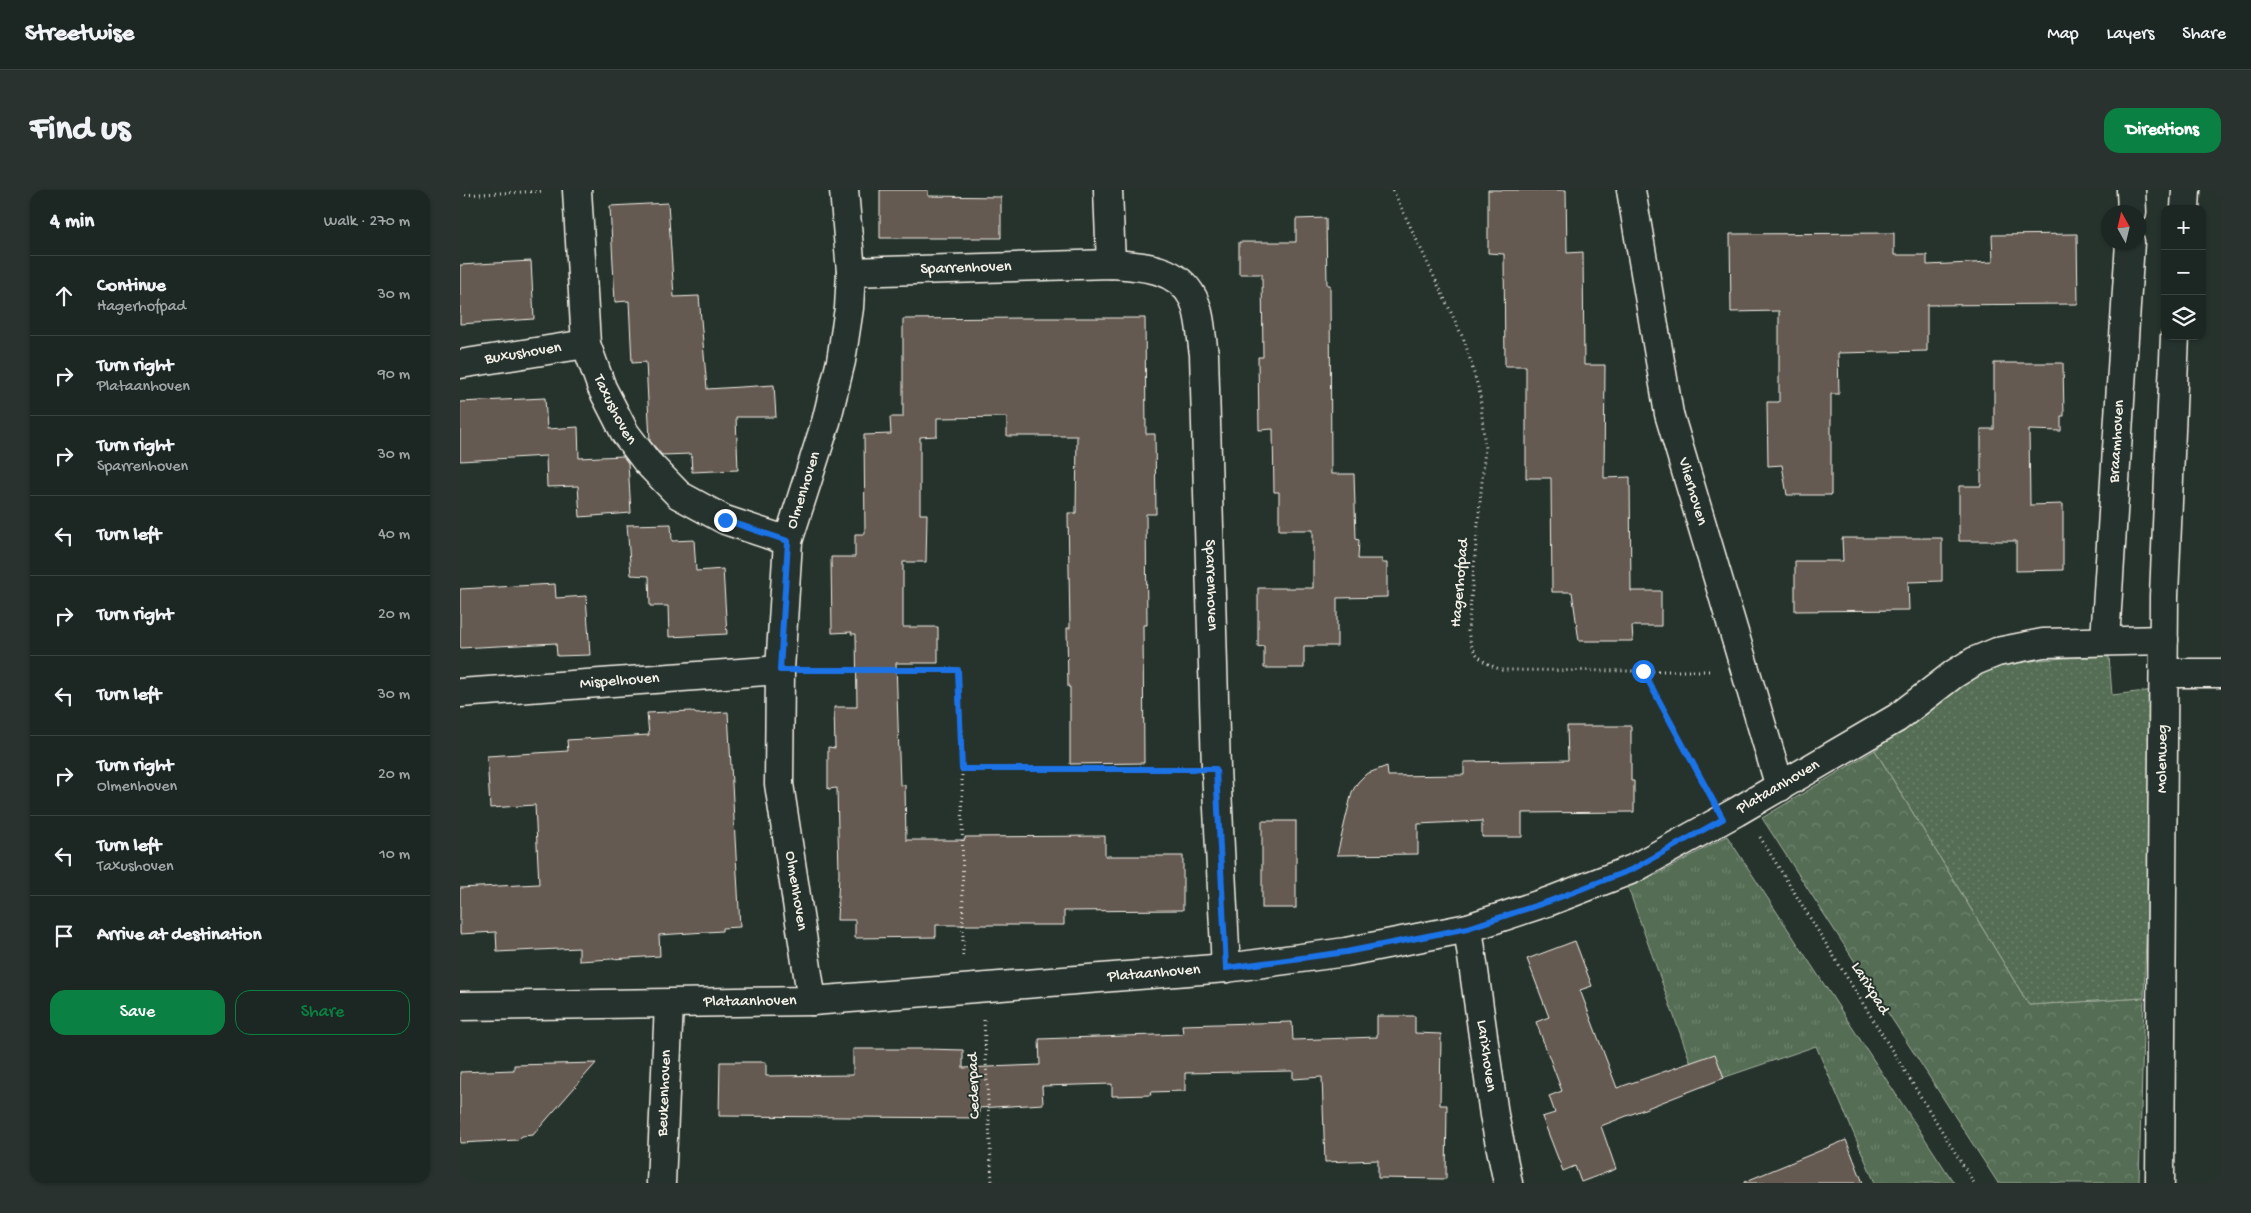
<!DOCTYPE html>
<html lang="en">
<head>
<meta charset="utf-8">
<style>
	body { margin:0; font-family:"Gochi Hand",sans-serif; background:#29322f; color:#f1f3f6 }
	.controls { position:absolute; right:15px; top:15px; display:grid; overflow:hidden; border-radius:10px; box-shadow:0 1px 4px #0004 }
	.controls button { width:45px; height:45px; display:grid; place-items:center; padding:0; border:0; border-bottom:1px solid #3a4340; background:#1c2622; color:#f1f3f6; font:25px sans-serif }
	.compass { position:absolute; left:1641px; top:15px; width:45px; height:45px; border-radius:50%; background:#1c2622; box-shadow:0 1px 4px #0004; rotate:352deg }
	.stop { position:absolute; width:15px; height:15px; margin:-11px; border:4px solid #1a73e8; border-radius:50%; background:#fff }
	.stop.end { background:#1a73e8; border-color:#fff; box-shadow:0 1px 5px #0008 }
	.list { margin:0; padding:0; list-style:none }
	h2 { display:flex; justify-content:space-between; align-items:center; height:65px; margin:0; padding:0 20px; font-size:21px }
	h2 small { font-size:16px; font-weight:400; color:#a0a5a5 }
	.list li { display:grid; grid-template-columns:32px 1fr auto; gap:15px; align-items:center; box-sizing:border-box; height:80px; padding:0 20px; border-top:1px solid #3a4340 }
	.list b { display:block; font-size:19px; white-space:nowrap }
	.list p { margin:0; font-size:16px; white-space:nowrap; color:#a0a5a5 }
	.list em { font-size:16px; font-style:normal; color:#a0a5a5 }
	.actions { display:flex; gap:10px; padding:15px 20px }
	.actions a { flex:1; padding:11px 0; border:1px solid #0b8043; border-radius:15px; text-align:center; font-size:18px; color:#0b8043 }
	.actions .main { background:#0b8043; color:#fff }
	.icon { flex:none; width:28px; height:28px; fill:none; stroke:currentColor; stroke-width:2; stroke-linecap:round; stroke-linejoin:round }
	.map { position:relative; flex:none; width:1761px; height:993px; overflow:hidden; border-radius:15px }
	header { display:flex; align-items:center; gap:30px; box-sizing:border-box; height:70px; padding:0 25px; background:#1c2622; border-bottom:1px solid #3a4340 }
	header strong { font-size:24px }
	nav { display:flex; gap:28px; margin-inline-start:auto; font-size:18px }
	.intro { display:flex; align-items:center; justify-content:space-between; box-sizing:border-box; height:120px; padding:0 30px }
	h1 { margin:0; font-size:35px }
	.button { padding:12px 22px; border-radius:15px; background:#0b8043; color:#fff; font-size:18px; font-weight:700 }
	main { display:flex; gap:30px; padding:0 30px }
	aside { flex:1; background:#1c2622; border-radius:15px; box-shadow:0 1px 4px #0004 }
	.map>svg:first-child { display:block }
	.grass { fill:url(#grass-tufts); stroke:#a4af9e }
	.forest { fill:url(#forest-crowns); stroke:#a4af9e }
	.garden { fill:url(#garden-dots); stroke:#a4af9e }
	.building { fill:#655a51; stroke:#f4f1e8 }
	.lines { fill:none; stroke-linecap:round; stroke-linejoin:round }
	.minor-casing { stroke:#f4f1e8; stroke-width:31 }
	.path { stroke:#f4f1e8; stroke-width:3; stroke-dasharray:1 4; stroke-linecap:butt }
	.minor { stroke:#26332d; stroke-width:28 }
	.route { stroke:#1a73e8; stroke-width:6 }
	.labels { text-anchor:middle; dominant-baseline:central; stroke-width:4; stroke-linejoin:round; paint-order:stroke }
	.street-label { font-size:16px; fill:#f4f1e8; stroke:#26332d }
</style>
</head>
<body>
<header>
<strong>Streetwise</strong>
<nav><a>Map</a><a>Layers</a><a>Share</a></nav>
</header>
<div class="intro"><h1>Find us</h1><a class="button">Directions</a></div>
<main>
<aside>
<h2>4 min<small>Walk · 270 m</small></h2>
<ul class="list">
<li><svg class="icon" aria-label="ahead" viewBox="0 0 24 24"><path d="M12 20V5M6 11l6-6 6 6"/></svg><div><b>Continue</b><p>Hagerhofpad</p></div><em>30 m</em></li>
<li><svg class="icon" aria-label="right" viewBox="0 0 24 24"><path d="M7 20v-9h11M14 6l5 5-5 5"/></svg><div><b>Turn right</b><p>Plataanhoven</p></div><em>90 m</em></li>
<li><svg class="icon" aria-label="right" viewBox="0 0 24 24"><path d="M7 20v-9h11M14 6l5 5-5 5"/></svg><div><b>Turn right</b><p>Sparrenhoven</p></div><em>30 m</em></li>
<li><svg class="icon" aria-label="left" viewBox="0 0 24 24"><path d="M17 20v-9H6M10 6l-5 5 5 5"/></svg><div><b>Turn left</b></div><em>40 m</em></li>
<li><svg class="icon" aria-label="right" viewBox="0 0 24 24"><path d="M7 20v-9h11M14 6l5 5-5 5"/></svg><div><b>Turn right</b></div><em>20 m</em></li>
<li><svg class="icon" aria-label="left" viewBox="0 0 24 24"><path d="M17 20v-9H6M10 6l-5 5 5 5"/></svg><div><b>Turn left</b></div><em>30 m</em></li>
<li><svg class="icon" aria-label="right" viewBox="0 0 24 24"><path d="M7 20v-9h11M14 6l5 5-5 5"/></svg><div><b>Turn right</b><p>Olmenhoven</p></div><em>20 m</em></li>
<li><svg class="icon" aria-label="left" viewBox="0 0 24 24"><path d="M17 20v-9H6M10 6l-5 5 5 5"/></svg><div><b>Turn left</b><p>Taxushoven</p></div><em>10 m</em></li>
<li><svg class="icon" aria-label="arrive" viewBox="0 0 24 24"><path d="M6 21V4h12l-3 4 3 4H6"/></svg><div><b>Arrive at destination</b></div></li>
</ul>
<div class="actions"><a class="main">Save</a><a>Share</a></div>
</aside>
<div class="map">
<svg width="1761" height="993" viewBox="0 0 1761 993">
	<defs>
		<pattern id="grass-tufts" width="24" height="20" patternUnits="userSpaceOnUse" patternTransform="scale(1.25)"><rect width="24" height="20" fill="#546d54"/><path d="M3 7l-1-3M5 7V3M7 7l1-3M15 17l-1-3M17 17v-4M19 17l1-3" fill="none" stroke="#6d826d"/></pattern>
		<pattern id="forest-crowns" width="20" height="18" patternUnits="userSpaceOnUse" patternTransform="scale(1.25)"><rect width="20" height="18" fill="#546d54"/><path d="M2 6a3 3 0 1 1 6 0M12 15a3 3 0 1 1 6 0" fill="none" stroke="#6d826d"/></pattern>
		<pattern id="garden-dots" width="8" height="8" patternUnits="userSpaceOnUse" patternTransform="scale(1.25)"><rect width="8" height="8" fill="#546d54"/><path d="M2 2h.1M6 6h.1" fill="none" stroke="#6d826d" stroke-width="1.8" stroke-linecap="round"/></pattern>
	</defs>
	<rect width="100%" height="100%" fill="#26332d"/>
	<filter id="ink" filterUnits="userSpaceOnUse"><feTurbulence type="fractalNoise" baseFrequency=".02" numOctaves="2"/><feDisplacementMap in="SourceGraphic" scale="10" xChannelSelector="R" yChannelSelector="G"/><feConvolveMatrix kernelMatrix="1 2 1 2 8 2 1 2 1" color-interpolation-filters="sRGB"/></filter>
	<g filter="url(#ink)">
		<!-- grass -->
		<polygon class="grass" points="1267,646 1494,993 1415,993 1356,856 1239,896 1167,695 1198,684"/>
		<!-- forest -->
		<polygon class="forest" points="1415,560 1569,815 1684,808 1679,993 1538,993 1302,628"/>
		<!-- garden -->
		<path class="garden" d="M 1649,466 L 1652,505 L 1694,500 L 1684,808 L 1569,815 L 1415,560 C 1451,532 1504,483 1549,474 C 1582,468 1616,468 1649,466 Z"/>
		<!-- building -->
		<g class="building">
			<polygon points="420,0 468,0 468,6 541,7 541,48 420,48"/>
			<polygon points="1028,0 1106,0 1107,63 1123,62 1124,175 1145,175 1144,288 1170,287 1171,401 1201,401 1201,436 1172,436 1173,451 1119,451 1112,402 1092,402 1091,288 1066,288 1066,176 1045,176 1044,64 1028,63"/>
			<polygon points="208,13 214,107 239,106 247,199 314,195 316,227 276,227 278,280 232,282 231,264 202,265 190,251 186,172 172,173 169,111 155,112 150,16"/>
			<polygon points="866,28 867,95 870,95 871,284 894,284 896,349 899,350 898,369 922,369 922,373 927,373 927,407 877,408 877,456 844,456 844,478 804,478 804,456 798,457 798,398 853,398 853,340 819,340 819,302 814,302 813,239 799,240 798,167 803,167 802,84 779,84 779,52 836,52 836,29"/>
			<polygon points="1434,43 1434,65 1467,65 1467,75 1533,72 1532,45 1617,44 1618,114 1467,115 1467,161 1378,163 1379,204 1371,204 1371,305 1327,305 1322,275 1308,276 1307,212 1319,212 1319,121 1271,122 1270,44"/>
			<polygon points="71,71 74,129 0,134 0,75"/>
			<polygon points="561,128 685,128 686,244 695,244 696,324 686,324 687,435 683,435 684,573 610,574 610,497 608,497 607,438 610,438 608,323 616,323 617,246 547,246 547,227 477,228 477,246 460,247 460,324 467,324 466,372 443,372 443,437 478,437 478,473 436,473 440,595 445,595 446,650 505,650 505,647 645,646 645,666 723,666 723,720 604,721 604,735 476,735 476,747 395,748 395,730 377,730 379,684 377,598 368,599 368,557 375,558 374,517 397,517 396,444 391,444 392,442 372,443 371,367 395,367 395,344 405,344 404,245 431,244 430,227 443,227 443,129"/>
			<polygon points="1534,173 1603,173 1604,226 1601,226 1601,241 1569,240 1570,315 1603,314 1603,380 1556,381 1556,351 1499,351 1499,296 1521,296 1521,239 1534,239"/>
			<polygon points="85,208 87,239 118,237 119,268 163,266 168,273 171,323 120,327 118,296 87,297 86,266 0,271 0,212"/>
			<polygon points="211,334 212,351 234,350 236,381 263,379 267,444 209,447 208,416 190,416 189,386 171,385 167,335"/>
			<polygon points="1382,348 1482,348 1482,391 1448,392 1449,420 1335,421 1335,371 1383,371"/>
			<polygon points="95,394 96,408 126,406 130,465 97,466 96,453 0,458 0,399"/>
			<polygon points="231,521 237,524 268,522 280,737 262,738 262,741 199,745 200,766 119,771 119,758 37,762 36,742 0,744 0,698 79,694 75,615 30,618 27,566 108,561 107,550 189,545 187,523"/>
			<polygon points="1107,536 1171,536 1171,591 1174,591 1174,622 1062,623 1062,647 1022,647 1022,631 958,634 958,664 877,665 892,602 898,592 906,584 927,576 928,586 1004,585 1004,572 1108,570"/>
			<rect x="802" y="631" width="34" height="87"/>
			<polygon points="1115,751 1132,796 1120,800 1157,898 1255,864 1264,888 1141,936 1156,979 1121,992 1115,976 1103,981 1082,927 1095,923 1089,906 1102,901 1076,832 1089,827 1067,769"/>
			<polygon points="917,826 955,826 955,843 981,844 980,915 987,915 986,989 918,988 918,970 865,972 862,887 833,889 833,881 725,883 725,901 690,902 691,905 652,906 652,894 582,896 583,914 519,918 519,928 259,926 260,872 306,872 306,886 393,885 393,859 467,859 503,860 503,878 580,875 579,849 723,844 722,835 832,832 833,850 917,847"/>
			<polygon points="136,873 73,945 62,946 58,950 0,953 0,882 54,880 54,875"/>
			<polygon points="1386,950 1403,993 1284,993 1284,992"/>
		</g>
		<g class="lines">
			<defs>
				<g id="minor">
					<path id="s1" d="M 117,0 L 126,154 L 142,198 L 165,243 L 187,272 L 219,305 L 265,330 L 328,351"/>
					<polyline points="648,0 651,74"/>
					<path id="s2" d="M 1171,0 L 1209,224 L 1320,597"/>
					<polyline points="1671,0 1672,22"/>
					<polyline points="1725,19 1726,0"/>
					<path id="s3" d="M 391,82 L 651,74 C 681,76 717,77 733,108 C 741,124 741,147 744,164 L 756,579 L 766,778"/>
					<path id="s4" d="M 0,174 L 126,154"/>
					<path id="s5" d="M 1645,450 L 1670,52"/>
					<polyline points="1704,483 1761,483"/>
					<path id="s6" d="M 0,503 L 320,480"/>
					<path id="s7" d="M 1008,738 L 1034,925 L 1048,993"/>
					<path id="s8" d="M 352,811 L 319,594 L 320,480 L 328,351 L 366,232 L 381,171 L 389,118 L 391,82 L 384,0"/>
					<path id="s9" d="M 0,816 L 352,811 L 766,778 L 886,762 L 1008,738 L 1090,711 L 1173,679 L 1276,622 L 1437,528 L 1494,484 L 1515,471 L 1537,462 L 1583,453 L 1704,450"/>
					<path id="s10" d="M 201,993 L 209,814"/>
					<path id="s11" d="M 1700,993 L 1704,406 L 1715,146"/>
				</g>
			</defs>
			<!-- minor casing -->
			<use href="#minor" class="minor-casing"/>
			<!-- path -->
			<g class="path">
				<path d="M 933,0 L 1005,152 L 1020,204 L 1025,259 L 1008,441 C 1012,465 1021,472 1042,480 L 1183,481 L 1247,600"/>
				<polyline points="0,5 84,1"/>
				<polyline points="353,480 498,480 502,579 503,766"/>
				<polyline points="1183,481 1250,481"/>
				<polyline points="502,579 721,579"/>
				<polyline points="1300,647 1514,993"/>
				<polyline points="524,830 532,993"/>
			</g>
			<!-- minor -->
			<use href="#minor" class="minor"/>
		</g>
	</g>
	<g class="lines" filter="url(#ink)">
		<!-- route -->
		<polyline class="route" points="265,330 328,351 320,480 498,480 502,579 756,579 766,778 886,762 1008,738 1090,711 1173,679 1263,629 1183,481"/>
	</g>
	<g class="labels">
		<!-- street labels -->
		<g class="street-label">
			<text stroke="none"><textPath href="#s3" startOffset="115">Sparrenhoven</textPath></text>
			<text stroke="none"><textPath href="#s4" startOffset="64">Buxushoven</textPath></text>
			<text stroke="none"><textPath href="#s1" startOffset="226">Taxushoven</textPath></text>
			<text stroke="none"><textPath href="#s5" startOffset="199">Braamhoven</textPath></text>
			<text stroke="none"><textPath href="#s8" startOffset="516">Olmenhoven</textPath></text>
			<text stroke="none"><textPath href="#s2" startOffset="308">Vlierhoven</textPath></text>
			<text transform="translate(1001 393) rotate(-85)">Hagerhofpad</text>
			<text stroke="none"><textPath href="#s3" startOffset="642">Sparrenhoven</textPath></text>
			<text stroke="none"><textPath href="#s6" startOffset="160">Mispelhoven</textPath></text>
			<text stroke="none"><textPath href="#s11" startOffset="424">Molenweg</textPath></text>
			<text stroke="none"><textPath href="#s9" startOffset="1355">Plataanhoven</textPath></text>
			<text transform="translate(335 701) rotate(81)">Olmenhoven</text>
			<text stroke="none"><textPath href="#s9" startOffset="695">Plataanhoven</textPath></text>
			<text transform="translate(1409 799) rotate(58)">Larixpad</text>
			<text stroke="none"><textPath href="#s9" startOffset="290">Plataanhoven</textPath></text>
			<text stroke="none"><textPath href="#s7" startOffset="129">Larixhoven</textPath></text>
			<text transform="translate(515 896) rotate(-92)">Cederpad</text>
			<text stroke="none"><textPath href="#s10" startOffset="90">Beukenhoven</textPath></text>
		</g>
	</g>
</svg>
<div class="controls">
<button>+</button>
<button>−</button>
<button><svg class="icon" aria-label="layers" viewBox="0 0 24 24"><path d="M12 4l9 5-9 5-9-5zM3 14l9 5 9-5"/></svg></button>
</div>
<svg class="compass" viewBox="-18 -18 36 36"><path d="M0-13l5 13h-10z" fill="#e53935"/><path d="M0 13l5-13h-10z" fill="#a0a5a5"/></svg>
<div class="stop" style="left:1183px;top:481px"></div>
<div class="stop end" style="left:265px;top:330px"></div>
</div>
</main>
</body>
</html>
